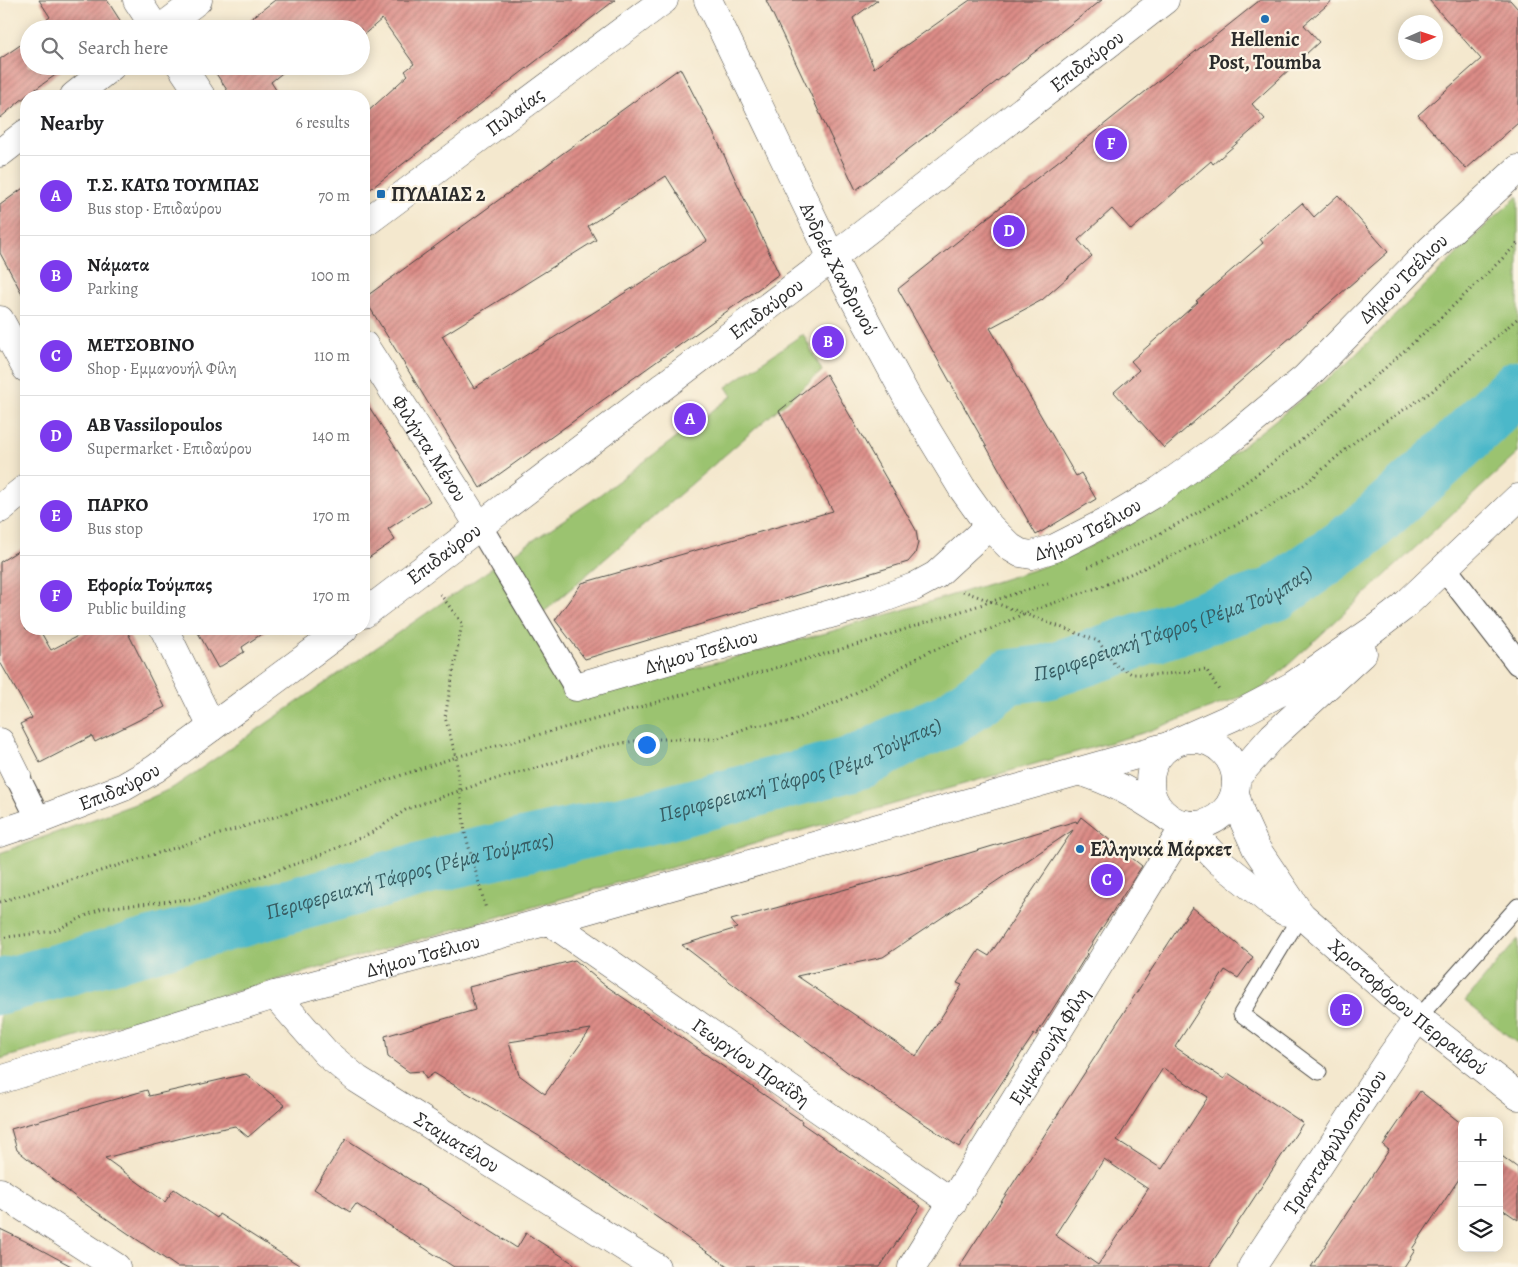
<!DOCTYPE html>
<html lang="en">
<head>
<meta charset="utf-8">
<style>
	body { margin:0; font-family:Alegreya,serif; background:#f6f6f6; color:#202124 }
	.controls { position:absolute; right:15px; bottom:15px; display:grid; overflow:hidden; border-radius:10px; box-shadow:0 2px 12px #0003 }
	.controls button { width:45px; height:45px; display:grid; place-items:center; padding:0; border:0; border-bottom:1px solid #e0e0e0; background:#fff; color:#202124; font:25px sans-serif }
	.compass { position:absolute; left:1398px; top:15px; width:45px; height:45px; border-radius:50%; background:#fff; box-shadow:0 2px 12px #0003; rotate:87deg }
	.you { position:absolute; left:646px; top:744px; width:18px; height:18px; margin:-12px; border:4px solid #fff; border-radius:50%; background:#1a73e8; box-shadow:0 0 0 8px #1a73e833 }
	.badge { display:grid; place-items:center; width:32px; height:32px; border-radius:50%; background:#7c3aed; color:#fff; font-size:16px; font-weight:700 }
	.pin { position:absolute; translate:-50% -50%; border:2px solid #fff; box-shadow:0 1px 5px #0006 }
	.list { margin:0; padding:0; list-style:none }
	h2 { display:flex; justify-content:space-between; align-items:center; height:65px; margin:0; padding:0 20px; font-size:21px }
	h2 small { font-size:16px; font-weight:400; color:#757577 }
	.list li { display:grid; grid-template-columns:32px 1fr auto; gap:15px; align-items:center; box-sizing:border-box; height:80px; padding:0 20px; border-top:1px solid #e0e0e0 }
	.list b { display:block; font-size:19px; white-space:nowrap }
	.list p { margin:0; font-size:16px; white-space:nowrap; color:#757577 }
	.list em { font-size:16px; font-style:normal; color:#757577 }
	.icon { flex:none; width:28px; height:28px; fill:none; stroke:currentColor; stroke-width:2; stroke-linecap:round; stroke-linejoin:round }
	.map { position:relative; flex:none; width:1518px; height:1267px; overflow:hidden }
	.search { position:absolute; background:#fff; box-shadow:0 2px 12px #0003; left:20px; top:20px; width:350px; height:55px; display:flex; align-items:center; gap:12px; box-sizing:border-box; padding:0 18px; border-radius:28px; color:#757577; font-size:19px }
	.panel { position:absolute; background:#fff; box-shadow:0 2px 12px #0003; left:20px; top:90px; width:350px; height:545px; border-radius:20px }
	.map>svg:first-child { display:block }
	.park { fill:#9bc36f; stroke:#63774d }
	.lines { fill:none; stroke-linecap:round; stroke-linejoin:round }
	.river { stroke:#4cb8c9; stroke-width:55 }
	.building { fill:url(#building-hatch); fill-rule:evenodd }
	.service-casing { stroke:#494743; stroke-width:17 }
	.pedestrian-casing { stroke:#494743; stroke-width:26 }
	.minor-casing { stroke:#494743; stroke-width:29 }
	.tertiary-casing { stroke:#494743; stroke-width:29 }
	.path { stroke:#494743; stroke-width:3; stroke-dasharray:1 4; stroke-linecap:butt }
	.service { stroke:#fff; stroke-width:15 }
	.pedestrian { stroke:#fff; stroke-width:24 }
	.minor { stroke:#fff; stroke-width:28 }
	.tertiary { stroke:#fff; stroke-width:28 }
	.poi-dot { fill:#1f6fb2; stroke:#fcf5e5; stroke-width:2 }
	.labels { text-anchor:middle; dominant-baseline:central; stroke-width:4.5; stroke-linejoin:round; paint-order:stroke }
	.poi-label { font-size:20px; font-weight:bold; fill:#2b2b2b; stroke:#fcf5e5; text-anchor:start }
	.street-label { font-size:20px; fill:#2b2b2b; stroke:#fcf5e5 }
	.water-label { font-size:21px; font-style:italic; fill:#375c62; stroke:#fcf5e5 }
</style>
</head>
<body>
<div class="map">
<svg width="1518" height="1267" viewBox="0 0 1518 1267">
	<defs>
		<pattern id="building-hatch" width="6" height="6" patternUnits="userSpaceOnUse" patternTransform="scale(1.25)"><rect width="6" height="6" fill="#dc8c87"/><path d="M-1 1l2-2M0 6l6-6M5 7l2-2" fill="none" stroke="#b3736f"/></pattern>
	</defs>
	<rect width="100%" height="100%" fill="#fcf5e5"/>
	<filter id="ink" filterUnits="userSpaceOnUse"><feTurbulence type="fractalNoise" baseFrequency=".02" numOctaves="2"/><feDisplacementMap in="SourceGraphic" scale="10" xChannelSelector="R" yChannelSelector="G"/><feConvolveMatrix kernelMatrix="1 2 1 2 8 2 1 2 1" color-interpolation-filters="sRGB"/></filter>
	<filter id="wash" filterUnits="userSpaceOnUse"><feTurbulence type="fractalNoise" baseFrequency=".0096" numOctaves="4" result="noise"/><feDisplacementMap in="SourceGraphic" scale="20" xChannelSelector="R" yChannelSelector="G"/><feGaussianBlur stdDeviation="1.12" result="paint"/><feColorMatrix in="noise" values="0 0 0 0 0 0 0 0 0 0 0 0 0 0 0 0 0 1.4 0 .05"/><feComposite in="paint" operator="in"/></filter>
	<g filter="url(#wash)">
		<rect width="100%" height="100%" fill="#f4e8ce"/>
		<!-- park -->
		<g class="park">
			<polygon points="1518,196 1518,453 1262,689 1143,733 0,1059 0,853 146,800 174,787 498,564 577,699 826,633 979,587 1039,568 1085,549 1151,512 1202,478 1346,364 1482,229"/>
			<polygon points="803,334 822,371 538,617 504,560 590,502 732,396 726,387"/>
			<polygon points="1518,939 1518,1044 1465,1001"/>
		</g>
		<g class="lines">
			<!-- river -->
			<path class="river" id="s1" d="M 0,987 L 448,862 L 660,815 L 862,761 L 903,739 L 948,720 L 1008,677 L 1047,672 L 1275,594 L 1357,536 L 1440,462 L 1518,387"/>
		</g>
		<g id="blocks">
			<!-- building -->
			<g class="building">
				<polygon points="39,0 107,0 123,25 117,29 44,29 50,25 46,20 50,17"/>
				<polygon points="275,0 615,0 364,194 364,115 408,75 405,71 414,64 382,19 361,37 361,29 238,29"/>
				<polygon points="766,0 878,0 853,18 874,68 970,0 1102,0 856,190"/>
				<polygon points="1260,0 1333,0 1304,25 1319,42 1252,104 1265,119 1213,164 1211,161 1131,230 1112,209 1078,240 1092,256 1042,300 990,328 1076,476 1081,473 1096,499 1036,535 898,289"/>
				<polygon points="1429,0 1510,0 1518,9 1518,123 1466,169 1418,115 1481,59"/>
				<polygon points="29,39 29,66 68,66 26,96 0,118 0,59"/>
				<polygon points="211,66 291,66 271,82 280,96 231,96"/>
				<path d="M 680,68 L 718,142 L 779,274 L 480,488 L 364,298 ZM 666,176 L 707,241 L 474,388 L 442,336 L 596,240 L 588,226 Z"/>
				<polygon points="26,186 26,301 0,253 0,205"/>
				<polygon points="1338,195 1388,252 1164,448 1114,392 1139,370 1131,361 1198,302 1196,301 1263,243 1260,239 1302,203 1314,217"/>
				<polygon points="826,374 916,530 918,543 915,554 908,562 585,659 555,620 582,583 833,511 779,411"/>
				<polygon points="364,399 430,501 388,529 395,540 364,561"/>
				<polygon points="26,546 26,629 39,629 51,650 91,629 126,629 165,707 95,742 92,736 40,763 20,724 32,718 0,662 0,562"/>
				<polygon points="196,629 269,629 242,647 244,652 218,668"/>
				<path d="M 1081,817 L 1142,866 L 1086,953 L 1087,954 L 1063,993 L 1036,1035 L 1034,1034 L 959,1147 L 846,1071 L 682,945 L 737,928 L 731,920 L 876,881 L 1076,821 L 1077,823 ZM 1073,830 L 989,956 L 979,950 L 957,983 L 962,985 L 916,1056 L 797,976 L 883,957 Z"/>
				<path d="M 1192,907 L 1253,957 L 1238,978 L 1225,970 L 1175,1047 L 1224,1079 L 1228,1073 L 1303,1123 L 1209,1267 L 959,1267 ZM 1163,1068 L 1208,1097 L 1162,1169 L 1117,1140 ZM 1104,1159 L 1148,1189 L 1098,1265 L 1055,1235 Z"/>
				<path d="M 575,960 L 602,983 L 802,1121 L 801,1123 L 921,1206 L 880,1267 L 729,1267 L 539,1136 L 434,1073 L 426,1079 L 422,1071 L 409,1072 L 388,1057 L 385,1036 L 475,1010 L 469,987 ZM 591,1029 L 545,1094 L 519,1075 L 509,1042 Z"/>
				<polygon points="246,1074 285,1105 248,1137 235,1126 211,1131 212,1130 105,1158 165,1202 174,1189 217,1218 219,1214 302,1267 177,1267 78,1199 17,1150 11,1129 147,1090 149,1096"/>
				<polygon points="1420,1091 1462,1124 1462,1181 1459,1179 1412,1249 1415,1250 1404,1267 1311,1267 1389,1150 1383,1145"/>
				<polygon points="346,1139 517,1248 526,1233 579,1267 454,1267 356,1204 350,1212 314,1189"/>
				<polygon points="1499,1154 1518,1168 1518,1220 1499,1207"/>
				<polygon points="0,1229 25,1241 73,1267 0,1267"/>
			</g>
		</g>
	</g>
	<g filter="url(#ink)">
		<use href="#blocks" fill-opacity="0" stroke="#494743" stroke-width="1"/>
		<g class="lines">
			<defs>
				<g id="service">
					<polyline points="1301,915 1241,1014 1319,1072"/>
					<polyline points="1418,1018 1518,906"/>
				</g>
				<g id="pedestrian">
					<polyline points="480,527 576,687"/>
					<polyline points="1445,569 1518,663"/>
					<polyline points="17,776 39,820"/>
				</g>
				<g id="minor">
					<polyline points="137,0 156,29"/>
					<path id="s2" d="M 708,0 L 832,258 L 908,399 L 962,488 L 989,526 L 1010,547 L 1020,553 L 1032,555 L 1055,548 L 1108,521 L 1160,490 L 1230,440 L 1305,378 L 1431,249 L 1518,169"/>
					<polyline points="160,29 198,0"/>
					<polyline points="181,66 201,96"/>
					<polyline points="74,96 112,66"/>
					<polyline points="0,153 26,133"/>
					<polyline points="0,320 26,368"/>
					<path id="s3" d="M 364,345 L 480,527"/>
					<polyline points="0,509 26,488"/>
					<path id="s4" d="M 576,687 L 876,601 L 914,587 L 936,575 L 989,526"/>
					<polyline points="0,742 17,776"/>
					<path id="s5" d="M 0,833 L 39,820 L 124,787 L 155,769 L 212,727"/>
					<path id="s6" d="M 548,920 L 953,1203"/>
					<path id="s7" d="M 275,995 L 326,1053 L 357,1079 L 656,1267"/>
					<polyline points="0,1192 116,1267"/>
					<path id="s8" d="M 912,1267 L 1186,824"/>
					<path id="s9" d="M 1252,1267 L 1392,1055 L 1418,1018"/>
				</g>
				<g id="tertiary">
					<path id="s10" d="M 364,224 L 664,0"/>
					<path id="s11" d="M 364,614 L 832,258 L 1165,0"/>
					<polyline points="164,629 212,727 344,629"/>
					<circle cx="1193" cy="782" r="43"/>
					<polyline points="1181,740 1235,716 1292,686 1372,631 1402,608 1518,498"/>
					<path d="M 1079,771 C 1112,781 1136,795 1164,814"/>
					<polyline points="1236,778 1273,736 1363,653"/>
					<path id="s12" d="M 1235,793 L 1241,815 L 1256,848 L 1301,915 L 1418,1018 L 1518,1096"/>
					<polyline points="1194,825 1201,842 1219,861 1274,905 1284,911 1301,915"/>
					<path id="s13" d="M 0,1080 L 275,995 L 498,935 L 1172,745"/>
				</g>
			</defs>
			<!-- service casing -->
			<use href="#service" class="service-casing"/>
			<!-- pedestrian casing -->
			<use href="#pedestrian" class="pedestrian-casing"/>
			<!-- minor casing -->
			<use href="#minor" class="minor-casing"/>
			<!-- tertiary casing -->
			<use href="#tertiary" class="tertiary-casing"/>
			<!-- path -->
			<g class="path">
				<path d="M 1088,567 C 1137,546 1185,522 1229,493 C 1276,463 1318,427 1360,390 C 1414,343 1467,294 1518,243"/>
				<polyline points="963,591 1098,641 1115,665 1132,674 1159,675 1206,669 1220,692"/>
				<polyline points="440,594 462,623 445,717 456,757 465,833 486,909"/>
				<polyline points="0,902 294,811 456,757 626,711 869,641 1048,583"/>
				<polyline points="0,938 54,931 102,908 200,898 323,854 373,832 407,809 485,782 543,766 601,747 646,739 716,739 752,726 790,722 848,697 928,652 996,627 1025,613 1105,585 1176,554 1261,512 1305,484 1357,440 1431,392 1518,318"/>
			</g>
			<!-- service -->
			<use href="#service" class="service"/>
			<!-- pedestrian -->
			<use href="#pedestrian" class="pedestrian"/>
			<!-- minor -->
			<use href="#minor" class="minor"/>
			<!-- tertiary -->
			<use href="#tertiary" class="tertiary"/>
		</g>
	</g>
	<!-- markers -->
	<g class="poi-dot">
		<circle cx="1265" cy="19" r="5"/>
		<rect x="376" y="189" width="10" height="10" rx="2.5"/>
		<circle cx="1080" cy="849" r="5"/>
	</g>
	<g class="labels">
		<!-- poi labels -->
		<g class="poi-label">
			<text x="1265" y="39" text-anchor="middle">Hellenic<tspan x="1265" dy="23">Post, Toumba</tspan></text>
			<text x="391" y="194">ΠΥΛΑΙΑΣ 2</text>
			<text x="1090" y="849">Ελληνικά Μάρκετ</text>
		</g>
		<!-- street labels -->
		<g class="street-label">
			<text stroke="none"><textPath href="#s11" startOffset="910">Επιδαύρου</textPath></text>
			<text stroke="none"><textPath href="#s10" startOffset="188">Πυλαίας</textPath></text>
			<text stroke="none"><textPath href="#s2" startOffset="299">Ανδρέα Χανδρινού</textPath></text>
			<text stroke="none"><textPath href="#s2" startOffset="1118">Δήμου Τσέλιου</textPath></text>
			<text stroke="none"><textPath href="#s11" startOffset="505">Επιδαύρου</textPath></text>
			<text stroke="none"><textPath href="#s3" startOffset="122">Φιλήντα Μένου</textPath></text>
			<text stroke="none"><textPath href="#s2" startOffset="712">Δήμου Τσέλιου</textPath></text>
			<text stroke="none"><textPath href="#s11" startOffset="100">Επιδαύρου</textPath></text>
			<text stroke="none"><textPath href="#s4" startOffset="130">Δήμου Τσέλιου</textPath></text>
			<text stroke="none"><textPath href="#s5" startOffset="128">Επιδαύρου</textPath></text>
			<text stroke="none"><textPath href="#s13" startOffset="441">Δήμου Τσέλιου</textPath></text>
			<text stroke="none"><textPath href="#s12" startOffset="281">Χριστοφόρου Περραιβού</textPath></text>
			<text stroke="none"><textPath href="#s8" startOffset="260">Εμμανουήλ Φίλη</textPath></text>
			<text stroke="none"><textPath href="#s6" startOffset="248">Γεωργίου Πραΐδη</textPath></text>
			<text stroke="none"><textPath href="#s7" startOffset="236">Σταματέλου</textPath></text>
			<text stroke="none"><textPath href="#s9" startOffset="150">Τριανταφυλλοπούλου</textPath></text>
		</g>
		<!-- water labels -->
		<g class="water-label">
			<text stroke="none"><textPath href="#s1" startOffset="1235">Περιφερειακή Τάφρος (Ρέμα Τούμπας)</textPath></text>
			<text stroke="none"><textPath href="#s1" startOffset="830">Περιφερειακή Τάφρος (Ρέμα Τούμπας)</textPath></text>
			<text stroke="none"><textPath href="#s1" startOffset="425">Περιφερειακή Τάφρος (Ρέμα Τούμπας)</textPath></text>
		</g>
	</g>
</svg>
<div class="controls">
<button>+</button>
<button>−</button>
<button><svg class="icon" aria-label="layers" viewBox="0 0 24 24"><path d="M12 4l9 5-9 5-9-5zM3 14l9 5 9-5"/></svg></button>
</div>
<svg class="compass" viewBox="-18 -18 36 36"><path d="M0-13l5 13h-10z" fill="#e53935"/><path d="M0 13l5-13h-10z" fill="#757577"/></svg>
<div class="you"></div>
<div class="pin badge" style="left:690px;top:419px">A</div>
<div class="pin badge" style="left:828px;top:342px">B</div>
<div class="pin badge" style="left:1107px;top:880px">C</div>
<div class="pin badge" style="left:1009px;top:231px">D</div>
<div class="pin badge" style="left:1346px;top:1010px">E</div>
<div class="pin badge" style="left:1111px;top:144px">F</div>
<div class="search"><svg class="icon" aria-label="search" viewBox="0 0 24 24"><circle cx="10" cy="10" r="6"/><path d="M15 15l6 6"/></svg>Search here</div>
<section class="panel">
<h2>Nearby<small>6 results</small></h2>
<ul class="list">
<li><span class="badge">A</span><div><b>Τ.Σ. ΚΑΤΩ ΤΟΥΜΠΑΣ</b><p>Bus stop · Επιδαύρου</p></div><em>70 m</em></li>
<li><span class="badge">B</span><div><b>Νάματα</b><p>Parking</p></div><em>100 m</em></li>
<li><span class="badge">C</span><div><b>ΜΕΤΣΟΒΙΝΟ</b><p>Shop · Εμμανουήλ Φίλη</p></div><em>110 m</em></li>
<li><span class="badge">D</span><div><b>AB Vassilopoulos</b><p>Supermarket · Επιδαύρου</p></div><em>140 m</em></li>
<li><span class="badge">E</span><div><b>ΠΑΡΚΟ</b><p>Bus stop</p></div><em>170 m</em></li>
<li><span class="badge">F</span><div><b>Εφορία Τούμπας</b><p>Public building</p></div><em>170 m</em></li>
</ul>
</section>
</div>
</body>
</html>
